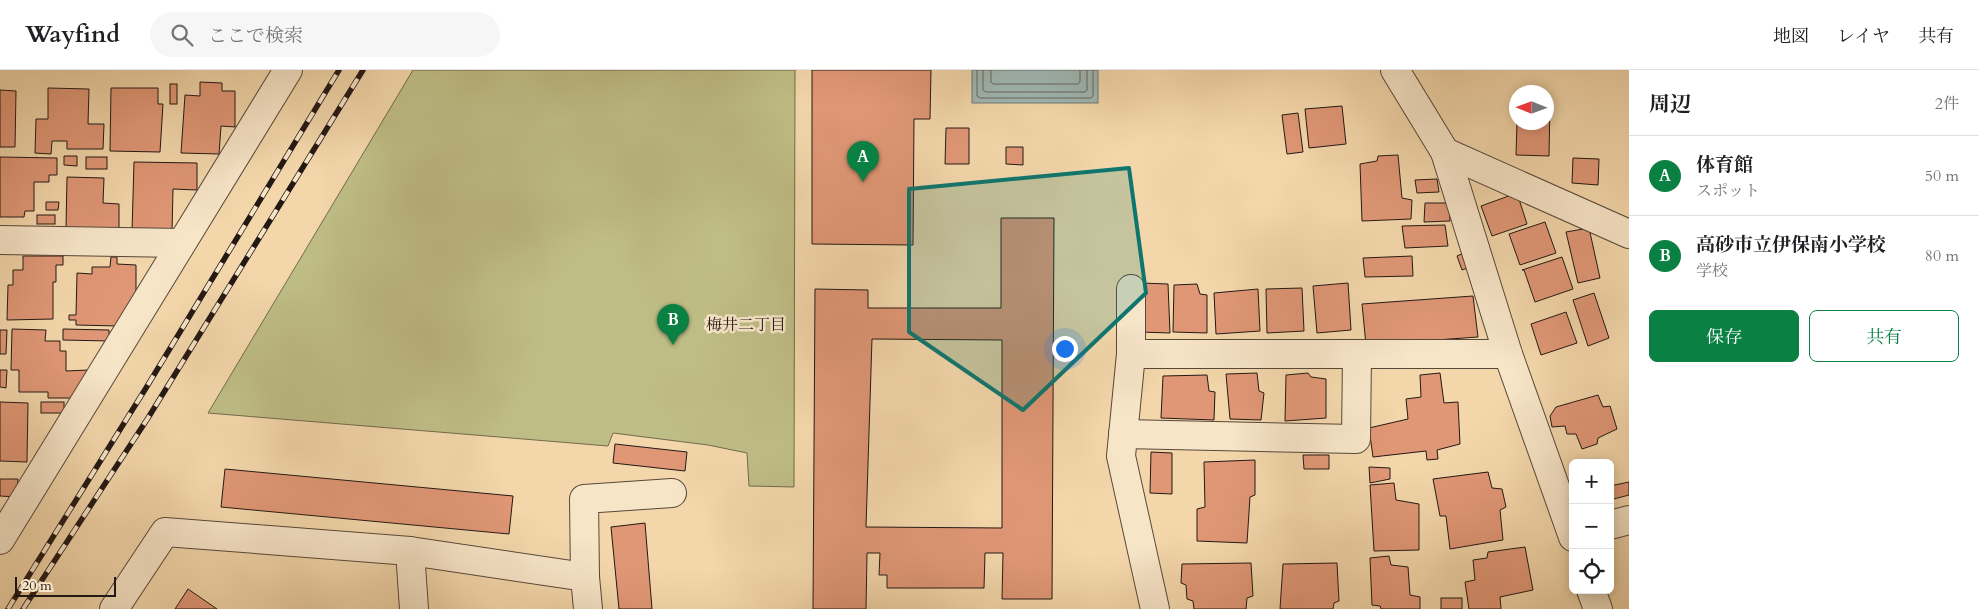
<!DOCTYPE html>
<html lang="ja">
<head>
<meta charset="utf-8">
<style>
	body { margin:0; font-family:Cardo,"Noto Serif JP",serif; background:#f6f6f6; color:#202124 }
	.controls { position:absolute; right:15px; bottom:15px; display:grid; overflow:hidden; border-radius:8px; box-shadow:0 2px 12px #0003 }
	.controls button { width:45px; height:45px; display:grid; place-items:center; padding:0; border:0; border-bottom:1px solid #e0e0e0; background:#fff; color:#202124; font:25px sans-serif }
	.compass { position:absolute; left:1509px; top:15px; width:45px; height:45px; border-radius:50%; background:#fff; box-shadow:0 2px 12px #0003; rotate:271deg }
	.scale { position:absolute; left:15px; bottom:12px; width:101px; box-sizing:border-box; padding-left:5px; border:2px solid #241814; border-top:0; font-size:14px; line-height:18px; white-space:nowrap; color:#241814; -webkit-text-stroke:4px #f7e5c8; paint-order:stroke }
	.you { position:absolute; left:1064px; top:278px; width:18px; height:18px; margin:-12px; border:4px solid #fff; border-radius:50%; background:#1a73e8; box-shadow:0 0 0 8px #1a73e833 }
	.badge { display:grid; place-items:center; width:32px; height:32px; border-radius:50%; background:#0b8043; color:#fff; font-size:16px; font-weight:700 }
	.pin { position:absolute; translate:-50% -41px; filter:drop-shadow(0 1px 2px #0008) }
	.pin::after { content:''; position:absolute; top:26px; width:18px; height:15px; background:inherit; clip-path:polygon(0 0,100% 0,50% 100%) }
	.list { margin:0; padding:0; list-style:none }
	h2 { display:flex; justify-content:space-between; align-items:center; height:65px; margin:0; padding:0 20px; font-size:21px }
	h2 small { font-size:16px; font-weight:400; color:#757577 }
	.list li { display:grid; grid-template-columns:32px 1fr auto; gap:15px; align-items:center; box-sizing:border-box; height:80px; padding:0 20px; border-top:1px solid #e0e0e0 }
	.list b { display:block; font-size:19px; white-space:nowrap }
	.list p { margin:0; font-size:16px; white-space:nowrap; color:#757577 }
	.list em { font-size:16px; font-style:normal; color:#757577 }
	.actions { display:flex; gap:10px; padding:15px 20px }
	.actions a { flex:1; padding:11px 0; border:1px solid #0b8043; border-radius:8px; text-align:center; font-size:18px; color:#0b8043 }
	.actions .main { background:#0b8043; color:#fff }
	.icon { flex:none; width:28px; height:28px; fill:none; stroke:currentColor; stroke-width:2; stroke-linecap:round; stroke-linejoin:round }
	.map { position:relative; flex:none; width:1629px; height:539px; overflow:hidden }
	header { display:flex; align-items:center; gap:30px; box-sizing:border-box; height:70px; padding:0 25px; background:#fff; border-bottom:1px solid #e0e0e0 }
	header strong { font-size:24px }
	nav { display:flex; gap:28px; margin-inline-start:auto; font-size:18px }
	.search { width:350px; height:45px; background:#f6f6f6; display:flex; align-items:center; gap:12px; box-sizing:border-box; padding:0 18px; border-radius:28px; color:#757577; font-size:19px }
	main { display:flex }
	aside { flex:1; background:#fff }
	.map>svg:first-child { display:block }
	.green { fill:#bfbd86; stroke:#726a4d }
	.water { fill:#9fb7b3; stroke:#6e7773 }
	.lines { fill:none; stroke-linecap:round; stroke-linejoin:round }
	.shore { stroke:#626864; stroke-width:1 }
	.building { fill:#e09776; stroke:#241814; fill-rule:evenodd }
	.minor-casing { stroke:#58483a; stroke-width:30 }
	.minor { stroke:#f7e5c8; stroke-width:28 }
	.rail-casing { stroke:#241814; stroke-width:5.5 }
	.rail { stroke:#f7e5c8; stroke-width:4; stroke-dasharray:11; stroke-linecap:butt }
	.marked { fill:#0f766e; fill-opacity:0.2; stroke:#0f766e; stroke-width:4; stroke-linejoin:round }
	.labels { text-anchor:middle; dominant-baseline:central; stroke-width:5; stroke-linejoin:round; paint-order:stroke }
	.neighbourhood-label { font-size:16px; fill:#241814; stroke:#f7e5c8 }
</style>
</head>
<body>
<header>
<strong>Wayfind</strong>
<div class="search"><svg class="icon" aria-label="search" viewBox="0 0 24 24"><circle cx="10" cy="10" r="6"/><path d="M15 15l6 6"/></svg>ここで検索</div>
<nav><a>地図</a><a>レイヤ</a><a>共有</a></nav>
</header>
<main>
<div class="map">
<svg width="1629" height="539" viewBox="0 0 1629 539">
	<rect width="100%" height="100%" fill="#f3d7ab"/>
	<filter id="stains"><feTurbulence type="fractalNoise" baseFrequency=".004" numOctaves="4"/><feColorMatrix values="0 0 0 0 .2 0 0 0 0 .09 0 0 0 0 .02 0 0 0 .5 -.17"/></filter>
	<radialGradient id="worn" r=".72"><stop offset=".6" stop-color="#630" stop-opacity="0"/><stop offset="1" stop-color="#630" stop-opacity=".3"/></radialGradient>
	<!-- green -->
	<polygon class="green" points="413,0 795,0 794,417 749,416 747,383 708,375 613,363 608,376 208,343"/>
	<!-- water -->
	<rect class="water" x="972" y="0" width="126" height="33"/>
	<g class="lines">
		<!-- shore -->
		<g class="shore">
			<polyline points="977,0 977,26 980,28 1091,28 1093,26 1093,0"/>
			<polyline points="983,0 983,20 986,22 1085,22 1087,20 1087,0"/>
			<polyline points="991,0 991,12 993,14 1078,14 1080,12 1080,0"/>
		</g>
	</g>
	<!-- building -->
	<g class="building">
		<polygon points="812,0 931,0 930,49 914,49 913,175 812,174"/>
		<polygon points="200,12 222,13 222,21 235,21 235,57 221,56 219,84 181,83 185,25 200,26"/>
		<rect x="170" y="14" width="7" height="20"/>
		<polygon points="48,18 89,19 88,54 104,54 103,79 67,79 67,71 52,71 51,84 35,83 36,49 48,49"/>
		<polygon points="111,18 158,18 158,34 163,34 160,82 110,81"/>
		<polygon points="0,20 16,21 15,77 0,77"/>
		<polygon points="1546,32 1550,33 1549,86 1516,85 1517,52 1546,52"/>
		<polygon points="1342,36 1346,74 1309,78 1305,39"/>
		<polygon points="1298,43 1303,82 1287,84 1282,45"/>
		<polygon points="946,58 969,58 969,94 945,94"/>
		<polygon points="1006,77 1023,77 1023,95 1006,94"/>
		<polygon points="1398,85 1402,128 1412,130 1411,149 1362,151 1360,94 1377,91 1378,86"/>
		<polygon points="64,86 77,86 77,96 64,95"/>
		<polygon points="0,87 57,88 57,105 49,105 49,112 34,112 34,141 25,141 24,147 0,147"/>
		<rect x="86" y="87" width="21" height="12"/>
		<polygon points="1573,88 1599,89 1598,115 1572,113"/>
		<polygon points="134,92 197,93 197,120 173,119 172,162 132,161"/>
		<polygon points="67,107 104,108 103,133 119,134 119,159 66,158"/>
		<polygon points="1437,109 1439,122 1417,123 1415,110"/>
		<polygon points="1517,123 1527,154 1492,166 1481,136"/>
		<polygon points="46,132 59,132 58,140 46,140"/>
		<polygon points="1425,133 1449,133 1450,151 1424,152"/>
		<rect x="37" y="145" width="18" height="9"/>
		<path d="M 1001,148 L 1054,148 L 1052,529 L 1002,529 L 1003,483 L 985,483 L 984,518 L 887,518 L 887,505 L 879,505 L 880,483 L 867,483 L 866,539 L 813,539 L 815,219 L 868,220 L 868,238 L 1001,238 ZM 872,269 L 1002,270 L 1002,458 L 866,457 Z"/>
		<polygon points="1545,152 1556,183 1520,195 1509,164"/>
		<polygon points="1445,155 1448,176 1405,178 1402,156"/>
		<polygon points="1589,158 1600,208 1578,213 1566,162"/>
		<polygon points="1464,183 1470,197 1462,200 1457,186"/>
		<polygon points="23,186 63,186 63,195 56,195 56,212 53,212 53,249 7,250 8,215 13,215 13,200 23,200"/>
		<polygon points="1412,186 1413,206 1365,207 1363,188"/>
		<polygon points="111,187 117,187 117,194 136,195 136,225 118,256 76,255 76,250 69,250 69,245 76,245 77,203 92,204 92,197 110,197"/>
		<polygon points="1562,187 1573,219 1535,232 1524,200 1522,200"/>
		<polygon points="1141,213 1168,214 1170,263 1140,262"/>
		<polygon points="1348,213 1351,260 1317,263 1313,216"/>
		<polygon points="1197,214 1200,224 1207,225 1207,263 1173,262 1174,215"/>
		<polygon points="1302,218 1304,261 1267,263 1266,219"/>
		<polygon points="1258,219 1260,261 1216,264 1214,223"/>
		<polygon points="1594,223 1609,268 1588,276 1573,230"/>
		<polygon points="1473,226 1478,267 1366,275 1362,234"/>
		<polygon points="1566,242 1577,273 1541,285 1531,254"/>
		<polygon points="12,259 46,260 45,271 60,271 60,281 66,281 66,301 89,300 75,328 48,328 48,322 19,322 19,300 11,300"/>
		<polygon points="63,259 109,260 109,271 63,270"/>
		<polygon points="0,260 7,260 6,284 0,284"/>
		<polygon points="0,300 7,300 6,318 0,317"/>
		<polygon points="1257,303 1259,321 1264,323 1261,350 1230,349 1226,304"/>
		<polygon points="1308,303 1311,307 1326,309 1326,348 1285,351 1286,305"/>
		<polygon points="1440,303 1444,333 1458,332 1460,374 1437,380 1438,389 1427,390 1426,381 1373,387 1369,358 1408,349 1406,329 1421,327 1420,305"/>
		<polygon points="1207,305 1209,321 1215,322 1214,350 1161,348 1163,306"/>
		<polygon points="1598,325 1603,337 1610,336 1617,359 1598,368 1597,374 1582,379 1576,364 1567,364 1565,356 1552,357 1550,346 1556,337"/>
		<polygon points="0,332 28,333 27,392 0,391"/>
		<rect x="41" y="332" width="23" height="11"/>
		<polygon points="615,374 687,382 685,401 613,393"/>
		<polygon points="1151,382 1172,383 1172,424 1150,423"/>
		<polygon points="1303,385 1329,385 1329,399 1304,399"/>
		<polygon points="1255,390 1255,425 1250,427 1247,473 1197,471 1197,439 1205,437 1204,392"/>
		<polygon points="1369,397 1390,398 1390,409 1370,413"/>
		<polygon points="225,399 513,426 509,464 221,437"/>
		<polygon points="1488,402 1492,418 1502,419 1506,437 1500,440 1503,470 1450,479 1446,446 1440,446 1433,409"/>
		<polygon points="0,409 18,409 17,427 0,426"/>
		<polygon points="1629,412 1629,425 1610,430 1610,416"/>
		<polygon points="1394,413 1396,430 1419,434 1419,480 1374,481 1370,415"/>
		<polygon points="645,453 652,539 619,539 611,457"/>
		<polygon points="1525,477 1533,520 1500,527 1501,539 1469,539 1465,512 1475,510 1473,490 1487,488 1488,482"/>
		<polygon points="1389,486 1391,495 1408,497 1410,525 1420,527 1420,539 1381,539 1380,536 1372,535 1370,488"/>
		<polygon points="1251,493 1253,526 1247,528 1246,539 1194,539 1193,531 1187,529 1186,515 1181,513 1182,494"/>
		<polygon points="1337,493 1339,531 1334,533 1333,539 1280,539 1283,494"/>
		<polygon points="188,519 217,539 175,539"/>
		<rect x="1441" y="528" width="21" height="11"/>
	</g>
	<g class="lines">
		<defs>
			<g id="minor">
				<polyline points="1395,0 1445,82 1508,284 1573,467"/>
				<polyline points="1445,82 1629,164"/>
				<polyline points="0,170 181,173"/>
				<polyline points="1131,219 1131,284 1121,386 1155,539"/>
				<polyline points="1131,284 1508,284"/>
				<polyline points="1123,364 1356,369 1357,284"/>
				<polyline points="1610,455 1629,450"/>
				<polyline points="0,470 288,0"/>
				<polyline points="410,481 414,539"/>
				<polyline points="585,507 584,429 672,423"/>
				<polyline points="1591,520 1598,539"/>
				<polyline points="114,539 165,462 410,481 585,507 588,539"/>
			</g>
		</defs>
		<!-- minor casing -->
		<use href="#minor" class="minor-casing"/>
		<!-- minor -->
		<use href="#minor" class="minor"/>
		<defs>
			<g id="rail">
				<polyline points="8,539 146,318 339,0"/>
				<polyline points="23,539 148,348 363,0"/>
			</g>
		</defs>
		<!-- rail casing -->
		<use href="#rail" class="rail-casing"/>
		<!-- rail -->
		<use href="#rail" class="rail"/>
	</g>
	<!-- marked area -->
	<path class="marked" d="M 1129,98 L 1146,223 L 1023,340 L 909,262 L 909,119 Z"/>
	<g class="labels">
		<!-- neighbourhood labels -->
		<g class="neighbourhood-label">
			<text x="746" y="255">梅井二丁目</text>
		</g>
	</g>
	<rect width="100%" height="100%" filter="url(#stains)"/>
	<rect width="100%" height="100%" fill="url(#worn)"/>
</svg>
<div class="controls">
<button>+</button>
<button>−</button>
<button><svg class="icon" aria-label="locate" viewBox="0 0 24 24"><circle cx="12" cy="12" r="6"/><path d="M12 2v4M12 18v4M2 12h4M18 12h4"/></svg></button>
</div>
<svg class="compass" viewBox="-18 -18 36 36"><path d="M0-13l5 13h-10z" fill="#e53935"/><path d="M0 13l5-13h-10z" fill="#757577"/></svg>
<div class="scale">20 m</div>
<div class="you"></div>
<div class="pin badge" style="left:863px;top:112px">A</div>
<div class="pin badge" style="left:673px;top:275px">B</div>
</div>
<aside>
<h2>周辺<small>2件</small></h2>
<ul class="list">
<li><span class="badge">A</span><div><b>体育館</b><p>スポット</p></div><em>50 m</em></li>
<li><span class="badge">B</span><div><b>高砂市立伊保南小学校</b><p>学校</p></div><em>80 m</em></li>
</ul>
<div class="actions"><a class="main">保存</a><a>共有</a></div>
</aside>
</main>
</body>
</html>
